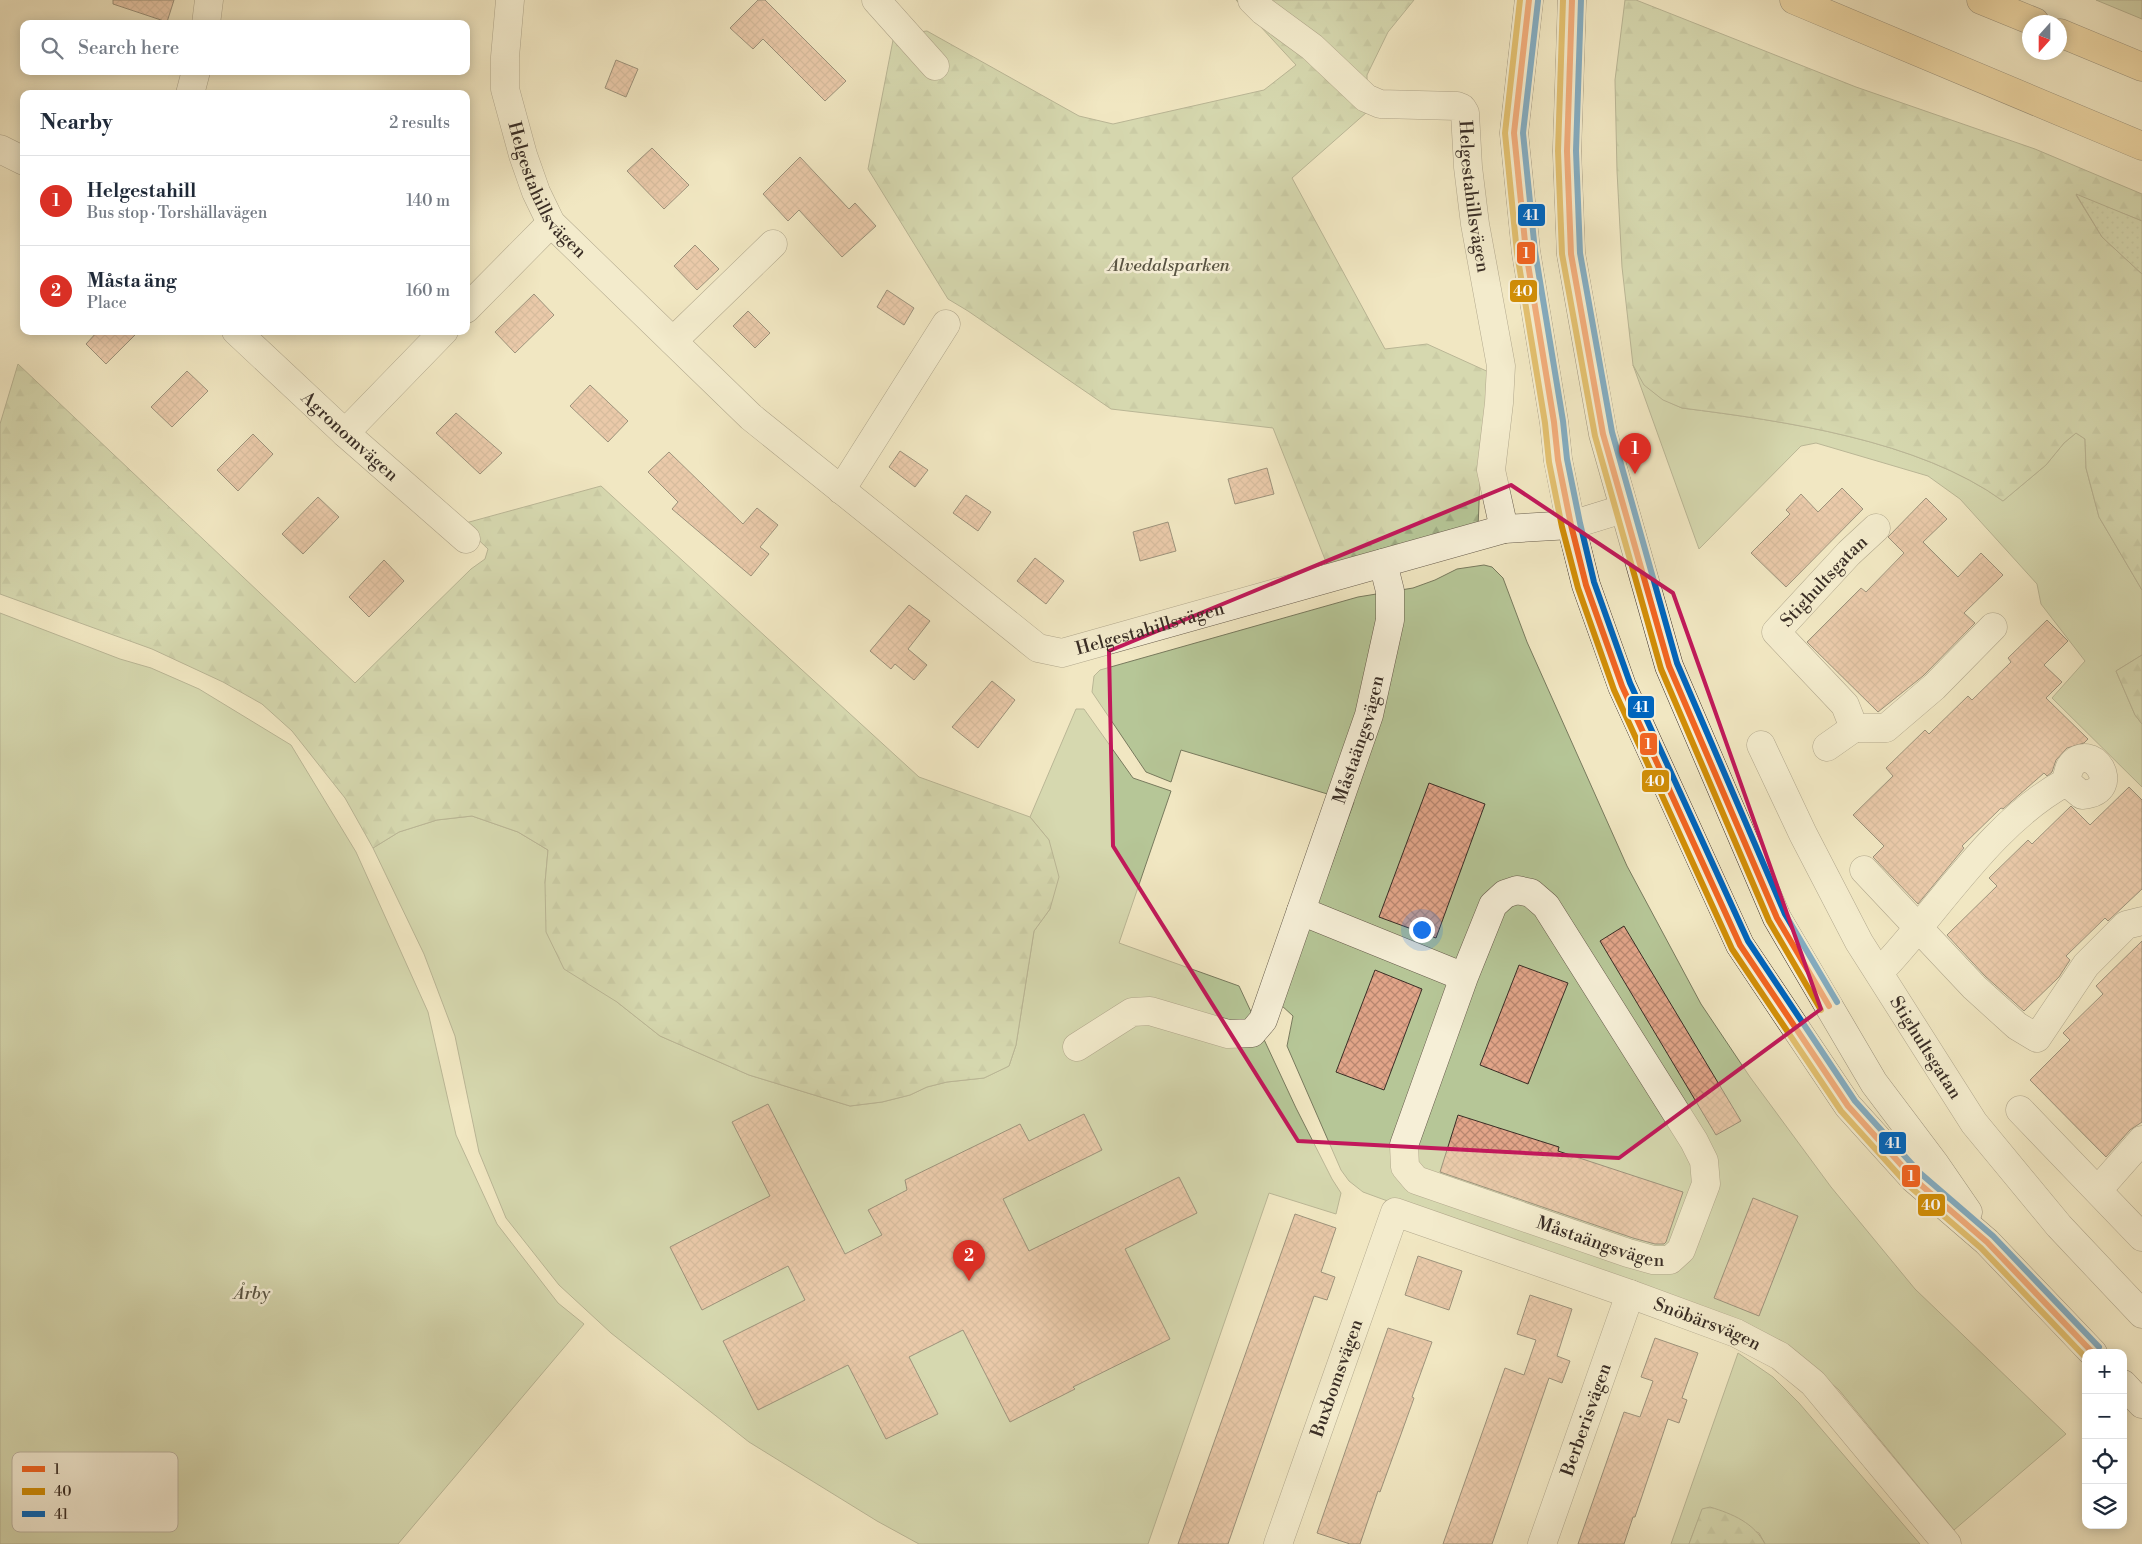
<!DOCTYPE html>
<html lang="en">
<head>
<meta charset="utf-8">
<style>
	body { margin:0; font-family:"Libre Bodoni",serif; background:#f6f6f7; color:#1f2937 }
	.controls { position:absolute; right:15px; bottom:15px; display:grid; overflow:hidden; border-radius:10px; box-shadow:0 2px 12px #0003 }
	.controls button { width:45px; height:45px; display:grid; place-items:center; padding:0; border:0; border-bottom:1px solid #e0e1e3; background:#fff; color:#1f2937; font:25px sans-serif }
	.compass { position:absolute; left:2022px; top:15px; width:45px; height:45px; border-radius:50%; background:#fff; box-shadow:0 2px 12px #0003; rotate:201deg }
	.you { position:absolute; left:1421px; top:929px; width:18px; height:18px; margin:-12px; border:4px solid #fff; border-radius:50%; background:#1a73e8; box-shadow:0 0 0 8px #1a73e833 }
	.badge { display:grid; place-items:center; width:32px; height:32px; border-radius:50%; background:#d93025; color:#fff; font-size:16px; font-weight:700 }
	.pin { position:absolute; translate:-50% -41px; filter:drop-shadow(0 1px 2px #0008) }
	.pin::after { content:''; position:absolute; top:26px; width:18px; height:15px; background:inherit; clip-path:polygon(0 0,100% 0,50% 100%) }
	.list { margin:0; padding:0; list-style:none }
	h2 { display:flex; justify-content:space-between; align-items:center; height:65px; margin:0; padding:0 20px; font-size:21px }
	h2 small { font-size:16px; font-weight:400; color:#747a83 }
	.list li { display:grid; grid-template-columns:32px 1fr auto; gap:15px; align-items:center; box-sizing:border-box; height:90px; padding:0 20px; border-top:1px solid #e0e1e3 }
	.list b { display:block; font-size:19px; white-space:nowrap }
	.list p { margin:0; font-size:16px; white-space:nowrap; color:#747a83 }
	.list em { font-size:16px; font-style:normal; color:#747a83 }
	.icon { flex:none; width:28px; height:28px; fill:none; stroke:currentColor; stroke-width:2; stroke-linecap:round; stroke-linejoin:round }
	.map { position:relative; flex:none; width:2142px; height:1544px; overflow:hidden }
	.search { position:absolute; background:#fff; box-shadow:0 2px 12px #0003; left:20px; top:20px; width:450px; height:55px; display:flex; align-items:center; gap:12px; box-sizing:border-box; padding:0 18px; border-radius:10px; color:#747a83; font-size:19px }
	.panel { position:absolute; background:#fff; box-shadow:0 2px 12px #0003; left:20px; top:90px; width:450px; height:245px; border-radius:10px }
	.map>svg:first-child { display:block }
	.grass { fill:#b6c697; stroke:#787a5e }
	.forest { fill:url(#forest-firs); stroke:#787a5e }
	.park { fill:url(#park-dots); stroke:#787a5e }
	.building { fill:url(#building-cross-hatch); stroke:#392d25 }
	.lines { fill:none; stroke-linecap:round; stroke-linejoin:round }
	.street-casing { stroke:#675c4c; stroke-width:29 }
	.secondary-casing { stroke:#392d25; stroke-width:29 }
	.highway-casing { stroke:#392d25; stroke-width:29 }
	.street { stroke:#f6efd7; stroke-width:28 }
	.secondary { stroke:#f6efd7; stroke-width:28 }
	.highway { stroke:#e8c481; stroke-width:28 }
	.bus-1-casing { stroke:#f6efd7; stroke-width:10 }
	.bus-2-casing { stroke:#f6efd7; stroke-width:10 }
	.bus-3-casing { stroke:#f6efd7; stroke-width:10 }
	.bus-1 { stroke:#f26522; stroke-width:6 }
	.bus-2 { stroke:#d18e07; stroke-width:6 }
	.bus-3 { stroke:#0065bd; stroke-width:6 }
	.marked { fill:none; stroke:#c2185b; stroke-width:4; stroke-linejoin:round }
	.labels { text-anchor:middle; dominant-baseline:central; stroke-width:5; stroke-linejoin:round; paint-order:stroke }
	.street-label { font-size:18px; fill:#392d25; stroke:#f6efd7 }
	.park-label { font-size:18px; font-style:italic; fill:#585342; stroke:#f6efd7 }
	.key { fill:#f6efd7; stroke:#bdb5a2; stroke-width:1 }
	.key-label { font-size:14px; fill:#392d25 }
	.line-badge { stroke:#f6efd7; stroke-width:2 }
	.badge-label { font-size:14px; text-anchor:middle; font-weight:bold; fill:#fff }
</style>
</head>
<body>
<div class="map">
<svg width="2142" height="1544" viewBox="0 0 2142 1544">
	<defs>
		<pattern id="forest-firs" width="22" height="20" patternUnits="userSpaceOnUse" patternTransform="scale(1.25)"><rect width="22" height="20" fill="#b6c697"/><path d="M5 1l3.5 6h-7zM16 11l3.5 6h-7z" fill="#9daa82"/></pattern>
		<pattern id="park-dots" width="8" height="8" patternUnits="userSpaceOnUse" patternTransform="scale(1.25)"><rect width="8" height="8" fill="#b6c697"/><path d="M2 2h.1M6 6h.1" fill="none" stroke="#9daa82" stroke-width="1.8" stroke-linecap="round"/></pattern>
		<pattern id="building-cross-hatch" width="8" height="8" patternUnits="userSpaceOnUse" patternTransform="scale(1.25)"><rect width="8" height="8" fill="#e2a589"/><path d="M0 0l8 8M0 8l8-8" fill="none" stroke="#b88770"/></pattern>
	</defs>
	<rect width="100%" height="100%" fill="#f1e7c2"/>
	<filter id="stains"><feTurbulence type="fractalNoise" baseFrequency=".004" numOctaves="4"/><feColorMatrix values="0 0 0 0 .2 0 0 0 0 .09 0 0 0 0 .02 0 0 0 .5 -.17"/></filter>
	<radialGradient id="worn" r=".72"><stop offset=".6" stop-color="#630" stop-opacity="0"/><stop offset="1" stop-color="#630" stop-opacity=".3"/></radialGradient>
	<!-- grass -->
	<g class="grass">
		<polygon points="2096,0 2142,0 2142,19"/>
		<path d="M 1633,365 C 1647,390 1656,397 1682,408 C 1784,421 1919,440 2003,501 L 2046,465 L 2064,443 L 2076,433 L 2085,439 L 2086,468 L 2099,517 L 2142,590 L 2142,655 L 2116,671 L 2135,715 L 2142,724 L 2142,787 L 2052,698 L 2085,661 L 2041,604 L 2037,584 L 1960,499 L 1928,476 L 1816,443 L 1801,446 L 1699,549 Z"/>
		<polygon points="1484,565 1492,567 1503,578 1527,642 1627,866 1701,1004 1750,1077 1831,1187 1915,1289 2066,1434 1954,1530 1839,1390 1811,1366 1770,1341 1363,1192 1349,1181 1341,1170 1287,1046 1293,1016 1281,1005 1354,802 1181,750 1171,782 1146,772 1092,692 1094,676 1100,670 1358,597 1413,588 1435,580 1457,569"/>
		<polygon points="0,613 120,659 151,668 199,689 291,745 356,852 428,1012 456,1135 497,1224 558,1303 584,1324 398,1544 0,1544"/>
		<polygon points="1076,709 1084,709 1133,778 1171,791 1119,943 1239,986 1296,1108 1332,1179 1341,1193 1336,1214 1269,1193 1148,1544 919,1544 877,1521 749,1442 611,1333 559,1285 506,1218 479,1152 455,1036 424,954 373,848 399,832 437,820 472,816 518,832 548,850 545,883 617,1002 660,1036 749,1075 850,1106 882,1102 910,1095 927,1087 947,1082 984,1078 1009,1066 1016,1045 1034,931 1050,909 1049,840 1030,817"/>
		<polygon points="1738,1353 1773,1377 1799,1403 1920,1544 1765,1544 1759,1533 1702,1510 1689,1544 1671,1544"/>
	</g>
	<!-- forest -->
	<g class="forest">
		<polygon points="1236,0 1414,0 1388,32 1367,75 1367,112 1292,178 1385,349 1427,344 1493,374 1482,429 1478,528 1328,567 1273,428 1111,409 968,311 948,299 868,169 894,35 927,31 1079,116 1113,124 1264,90 1296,65"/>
		<path d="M 1625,0 L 1636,0 L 1856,87 L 2035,149 L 2142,194 L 2142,221 L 2076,195 L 2102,237 L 2142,274 L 2142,590 L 2099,517 L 2086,468 L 2085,439 L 2076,433 L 2064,443 L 2046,465 L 2003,501 C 1919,440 1784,421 1682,408 L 1663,400 L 1644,385 L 1633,365 L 1622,267 L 1617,171 L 1615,80 Z"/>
		<polygon points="18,364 355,683 471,569 485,559 488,549 462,524 601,486 919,777 1030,817 1049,840 1059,877 1050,909 1034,931 1016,1045 1009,1066 984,1078 947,1082 927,1087 910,1095 882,1102 850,1106 749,1075 660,1036 617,1002 564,969 546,932 545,883 548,850 518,832 472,816 437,820 399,832 373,848 345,798 292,731 262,704 223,682 152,649 0,594 0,424"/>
		<polygon points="2142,655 2142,724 2135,715 2116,671"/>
		<path d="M 1710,1507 C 1733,1514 1754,1523 1765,1544 L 1689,1544 L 1702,1509 Z"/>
	</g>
	<!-- park -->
	<polygon class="park" points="2076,194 2142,221 2142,274 2102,237"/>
	<!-- building -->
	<g class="building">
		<polygon points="113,0 174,0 167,22 113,4"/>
		<polygon points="758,0 765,0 846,81 825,101 763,39 753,49 730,28"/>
		<polygon points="616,60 638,69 626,97 605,88"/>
		<polygon points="652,148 689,185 664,209 627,171"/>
		<polygon points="800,157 849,209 855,203 876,226 842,257 799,210 788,221 763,194"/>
		<polygon points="695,245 719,269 697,290 674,266"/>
		<polygon points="887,290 914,308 904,325 877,307"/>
		<polygon points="534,294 554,315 515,353 495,332"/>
		<polygon points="748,311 770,333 755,348 733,326"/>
		<polygon points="98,331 139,331 106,364 86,344"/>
		<polygon points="187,371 208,391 172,427 151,407"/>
		<polygon points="590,385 628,421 608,442 570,406"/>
		<polygon points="456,413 502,453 480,474 436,433"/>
		<polygon points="253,434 273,454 238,491 217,470"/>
		<polygon points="900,451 928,470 915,487 889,467"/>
		<polygon points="669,452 743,524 757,508 778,525 760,547 769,554 751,576 672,509 678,502 648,472"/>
		<polygon points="1267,468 1274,494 1235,504 1228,479"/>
		<polygon points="1842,488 1863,509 1786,587 1751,553 1790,514 1786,510 1801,494 1818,512"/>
		<polygon points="966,495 991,512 978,531 953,513"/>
		<polygon points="318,497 339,517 303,554 282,534"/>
		<polygon points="1926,498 1947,519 1923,542 1958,577 1981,553 2003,575 1964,613 1975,623 1923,676 1878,712 1807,642 1861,588 1866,592 1904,553 1888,537"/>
		<polygon points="1168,522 1176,551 1140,561 1133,532"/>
		<polygon points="1035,558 1064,581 1046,604 1017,581"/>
		<polygon points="384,560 404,581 369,617 349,597"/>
		<polygon points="909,605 930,621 908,649 927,665 914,680 895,664 891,669 870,651"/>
		<polygon points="2047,620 2068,641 2044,665 2062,682 2046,698 2088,739 2084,743 2067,748 2056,760 2052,772 2047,776 2044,773 2003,809 2001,808 1962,846 1964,848 1918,904 1873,857 1884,846 1853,815 1893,776 1886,768 1925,730 1929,734 1968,696 1972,700 2011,662 2008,658"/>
		<polygon points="992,681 1015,700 978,748 952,727"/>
		<polygon points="1429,783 1485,804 1436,938 1379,917"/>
		<polygon points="2129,787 2142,800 2142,889 2108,921 2105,918 2066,956 2070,960 2059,977 2024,1011 1985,976 1947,935 1997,886 1989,878 2028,840 2032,844 2071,806 2090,825"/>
		<polygon points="1624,926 1741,1121 1716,1135 1600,941"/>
		<polygon points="2142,941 2142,1122 2130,1130 2106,1157 2030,1080 2070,1040 2063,1033 2103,994 2096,986"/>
		<polygon points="1519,965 1568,983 1528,1084 1480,1065"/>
		<polygon points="1375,970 1422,989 1384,1090 1336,1072"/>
		<polygon points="768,1104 845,1254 882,1235 868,1210 907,1190 905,1180 1020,1124 1029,1141 1084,1114 1102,1150 1003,1199 1029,1251 1179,1177 1197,1213 1125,1249 1170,1339 1073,1387 1075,1389 1010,1422 963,1330 909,1357 938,1414 886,1439 848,1365 758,1410 723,1341 805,1300 788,1266 702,1310 670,1247 770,1196 732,1122"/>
		<polygon points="1458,1115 1559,1147 1558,1151 1683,1192 1666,1242 1664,1244 1655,1244 1633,1238 1440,1172"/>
		<polygon points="1753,1198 1798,1216 1759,1316 1714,1298"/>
		<polygon points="1295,1214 1336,1228 1321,1272 1335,1277 1327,1300 1314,1296 1228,1544 1178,1544"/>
		<polygon points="1418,1256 1462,1271 1449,1310 1405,1295"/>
		<polygon points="1530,1295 1572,1309 1557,1356 1570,1361 1562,1383 1549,1378 1492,1544 1443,1544 1505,1368 1524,1375 1536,1340 1517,1334"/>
		<polygon points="1388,1328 1432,1342 1412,1397 1414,1398 1400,1437 1380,1492 1378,1491 1360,1544 1350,1544 1317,1533"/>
		<polygon points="1655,1338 1698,1353 1682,1398 1687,1400 1679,1423 1668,1419 1635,1517 1633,1517 1624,1544 1578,1544 1624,1412 1640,1417 1653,1381 1641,1377"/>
	</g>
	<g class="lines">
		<defs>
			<g id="street">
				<path id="s1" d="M 510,0 L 505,57 L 505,89 L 523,155 L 536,192 L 551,223 L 751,417 L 1038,648 L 1062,653 L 1504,529 L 1571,525"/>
				<polyline points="876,0 935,66"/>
				<path id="s2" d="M 1252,0 L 1263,11 L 1312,47 L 1366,98 L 1380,104 L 1457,106 L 1462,108 L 1465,113 L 1468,167 L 1475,224 L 1501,366 L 1499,403 L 1491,470 L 1504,529"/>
				<polyline points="206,24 209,0"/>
				<polyline points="190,94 196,71"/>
				<polyline points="0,149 24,161"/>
				<polyline points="466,309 551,223"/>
				<path id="s3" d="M 236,331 L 345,433 L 466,539"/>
				<polyline points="673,341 773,244"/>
				<polyline points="345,433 444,331"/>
				<polyline points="841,490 946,324"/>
				<path id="s4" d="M 1854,728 L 1845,705 L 1776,632 L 1849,553 L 1876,528"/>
				<polyline points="1854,728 1886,728 1934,687 1993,627"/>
				<path id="s5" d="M 1761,745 L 1803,834 L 1859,942 L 1974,1123 L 2059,1226 L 2142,1314"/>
				<polyline points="1827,747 1854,728"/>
				<polyline points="1864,870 1974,987 2017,1026 2037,1038 2086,965 2126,925 2142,921"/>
				<path id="s6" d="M 1301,911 L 1464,977 L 1404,1145 L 1405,1167 L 1416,1180 L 1628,1253 L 1653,1260 L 1670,1260 L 1681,1250 L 1706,1184 L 1704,1161 L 1694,1141 L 1546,906 L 1531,893 L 1517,890 L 1505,894 L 1493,905 L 1464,977"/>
				<path d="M 1888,963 C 1943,903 1994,821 2066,782 C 2067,778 2068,771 2070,767 C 2090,737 2127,791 2082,795 L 2066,782"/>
				<path id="s7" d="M 1077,1047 L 1132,1012 L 1150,1011 L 1228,1034 L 1252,1033 L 1263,1020 L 1369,715 L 1390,620 L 1390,591 L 1383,563"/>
				<polyline points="2020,1110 2142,1237"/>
				<polyline points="2098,1190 2142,1140"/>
				<path id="s8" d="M 1278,1544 L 1395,1212 L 1630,1294 L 1736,1333 L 1780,1356 L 1813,1383 L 1947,1544"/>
				<path id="s9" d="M 1542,1544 L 1630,1294"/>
			</g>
			<g id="secondary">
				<polyline points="1529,0 1514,133 1526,252 1554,422 1558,460 1571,525 1586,585 1622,686 1740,945 1848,1106 1914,1179 1987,1242 2093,1353"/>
				<polyline points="1572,0 1567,151 1571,254 1603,434 1669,666 1777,918 1874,1083 1935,1164 1968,1212"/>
				<polyline points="1571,525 1623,509"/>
				<polyline points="2123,1384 2142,1404"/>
			</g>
			<g id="highway">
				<polyline points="1794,0 2142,146"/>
				<polyline points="1981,0 2035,22"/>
				<polyline points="2060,33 2142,67"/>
			</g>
		</defs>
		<!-- street casing -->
		<use href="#street" class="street-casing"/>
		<!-- secondary casing -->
		<use href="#secondary" class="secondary-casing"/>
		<!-- highway casing -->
		<use href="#highway" class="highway-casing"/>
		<!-- street -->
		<use href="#street" class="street"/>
		<!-- secondary -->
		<use href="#secondary" class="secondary"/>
		<!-- highway -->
		<use href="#highway" class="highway"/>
		<defs>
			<g id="bus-1">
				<polyline points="1529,0 1514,133 1526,252 1554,422 1558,460 1571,525 1586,585 1622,686 1740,945 1848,1106 1914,1179 1987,1242 2093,1353"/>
				<polyline points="1572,0 1567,151 1571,254 1603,434 1669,666 1777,918 1829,1006"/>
			</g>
			<g id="bus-2">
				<polyline points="1520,0 1505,133 1517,253 1545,423 1549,462 1562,527 1578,588 1614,690 1732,949 1841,1111 1908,1185 1981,1248 2086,1358"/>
				<polyline points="1563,0 1558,151 1562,254 1595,436 1661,669 1769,921 1821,1010"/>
			</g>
			<g id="bus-3">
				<polyline points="1581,0 1576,151 1580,253 1612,432 1677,663 1785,914 1837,1002"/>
				<polyline points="1538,1 1523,133 1535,251 1563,421 1567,459 1580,523 1594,582 1630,683 1748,941 1855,1101 1920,1173 1993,1236 2099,1347"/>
			</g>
		</defs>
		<!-- bus-1 casing -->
		<use href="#bus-1" class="bus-1-casing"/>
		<!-- bus-2 casing -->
		<use href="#bus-2" class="bus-2-casing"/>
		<!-- bus-3 casing -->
		<use href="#bus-3" class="bus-3-casing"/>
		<!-- bus-1 -->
		<use href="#bus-1" class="bus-1"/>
		<!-- bus-2 -->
		<use href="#bus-2" class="bus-2"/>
		<!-- bus-3 -->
		<use href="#bus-3" class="bus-3"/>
	</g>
	<!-- marked area -->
	<path d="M0 0H2142V1544H0ZM 1511,485 L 1673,593 L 1821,1009 L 1619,1158 L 1298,1141 L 1113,846 L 1109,651 Z" fill="#f1e7c2" fill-opacity=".55" fill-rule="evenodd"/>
	<path class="marked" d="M 1511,485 L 1673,593 L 1821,1009 L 1619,1158 L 1298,1141 L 1113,846 L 1109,651 Z"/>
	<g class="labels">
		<!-- street labels -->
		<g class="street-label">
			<text stroke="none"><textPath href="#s1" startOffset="200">Helgestahillsvägen</textPath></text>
			<text stroke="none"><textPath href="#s2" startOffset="338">Helgestahillsvägen</textPath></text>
			<text stroke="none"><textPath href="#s3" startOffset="155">Agronomvägen</textPath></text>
			<text stroke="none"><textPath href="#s4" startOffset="195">Stighultsgatan</textPath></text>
			<text stroke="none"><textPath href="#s1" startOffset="994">Helgestahillsvägen</textPath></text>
			<text stroke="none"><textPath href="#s7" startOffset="502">Måstaängsvägen</textPath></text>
			<text stroke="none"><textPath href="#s5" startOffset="345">Stighultsgatan</textPath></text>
			<text stroke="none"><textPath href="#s6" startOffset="588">Måstaängsvägen</textPath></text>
			<text stroke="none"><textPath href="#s8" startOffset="684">Snöbärsvägen</textPath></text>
			<text stroke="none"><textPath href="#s8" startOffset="176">Buxbomsvägen</textPath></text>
			<text stroke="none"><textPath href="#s9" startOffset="132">Berberisvägen</textPath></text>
		</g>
		<!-- park labels -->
		<g class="park-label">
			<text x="1169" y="265">Alvedalsparken</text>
			<text x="252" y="1293">Årby</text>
		</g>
	</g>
	<!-- legend -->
	<rect x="12" y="1452" width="166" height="80" rx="8" class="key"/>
	<rect x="22" y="1466" width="23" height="6" fill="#f26522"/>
	<rect x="22" y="1488" width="23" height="7" fill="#d18e07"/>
	<rect x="22" y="1511" width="23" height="6" fill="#0065bd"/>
	<g class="key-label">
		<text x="54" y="1474">1</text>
		<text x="54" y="1496">40</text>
		<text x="54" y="1519">41</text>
	</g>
	<g class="line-badge">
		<rect x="1517" y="203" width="29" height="24" rx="5" fill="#0065bd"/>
		<rect x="1516" y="241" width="20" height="24" rx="5" fill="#f26522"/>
		<rect x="1509" y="279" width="29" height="24" rx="5" fill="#d18e07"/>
		<rect x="1627" y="695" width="28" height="24" rx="5" fill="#0065bd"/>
		<rect x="1639" y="732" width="19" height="24" rx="5" fill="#f26522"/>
		<rect x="1641" y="769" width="29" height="24" rx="5" fill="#d18e07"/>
		<rect x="1878" y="1131" width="29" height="24" rx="5" fill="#0065bd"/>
		<rect x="1901" y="1164" width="20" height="24" rx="5" fill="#f26522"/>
		<rect x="1917" y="1193" width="29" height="24" rx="5" fill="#d18e07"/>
	</g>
	<g class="badge-label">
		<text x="1531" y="220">41</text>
		<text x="1526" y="258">1</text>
		<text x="1523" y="296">40</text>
		<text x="1641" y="712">41</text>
		<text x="1648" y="749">1</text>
		<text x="1655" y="786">40</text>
		<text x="1893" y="1148">41</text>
		<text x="1911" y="1181">1</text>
		<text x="1931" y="1210">40</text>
	</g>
	<rect width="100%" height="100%" filter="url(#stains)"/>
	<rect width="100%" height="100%" fill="url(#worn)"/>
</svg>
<div class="controls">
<button>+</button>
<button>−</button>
<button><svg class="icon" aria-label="locate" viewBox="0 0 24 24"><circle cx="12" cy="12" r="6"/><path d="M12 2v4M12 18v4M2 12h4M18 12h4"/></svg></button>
<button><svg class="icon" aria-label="layers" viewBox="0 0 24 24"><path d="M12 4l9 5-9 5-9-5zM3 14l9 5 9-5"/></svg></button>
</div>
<svg class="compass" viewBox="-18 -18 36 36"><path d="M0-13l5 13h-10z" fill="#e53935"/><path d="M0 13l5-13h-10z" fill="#747a83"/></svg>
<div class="you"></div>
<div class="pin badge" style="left:1635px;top:474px">1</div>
<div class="pin badge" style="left:969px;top:1281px">2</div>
<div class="search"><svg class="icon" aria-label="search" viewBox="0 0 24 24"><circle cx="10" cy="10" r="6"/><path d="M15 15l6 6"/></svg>Search here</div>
<section class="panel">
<h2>Nearby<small>2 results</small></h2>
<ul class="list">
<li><span class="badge">1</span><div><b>Helgestahill</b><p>Bus stop · Torshällavägen</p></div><em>140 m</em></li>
<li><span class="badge">2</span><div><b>Måsta äng</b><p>Place</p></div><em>160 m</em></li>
</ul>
</section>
</div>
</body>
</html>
